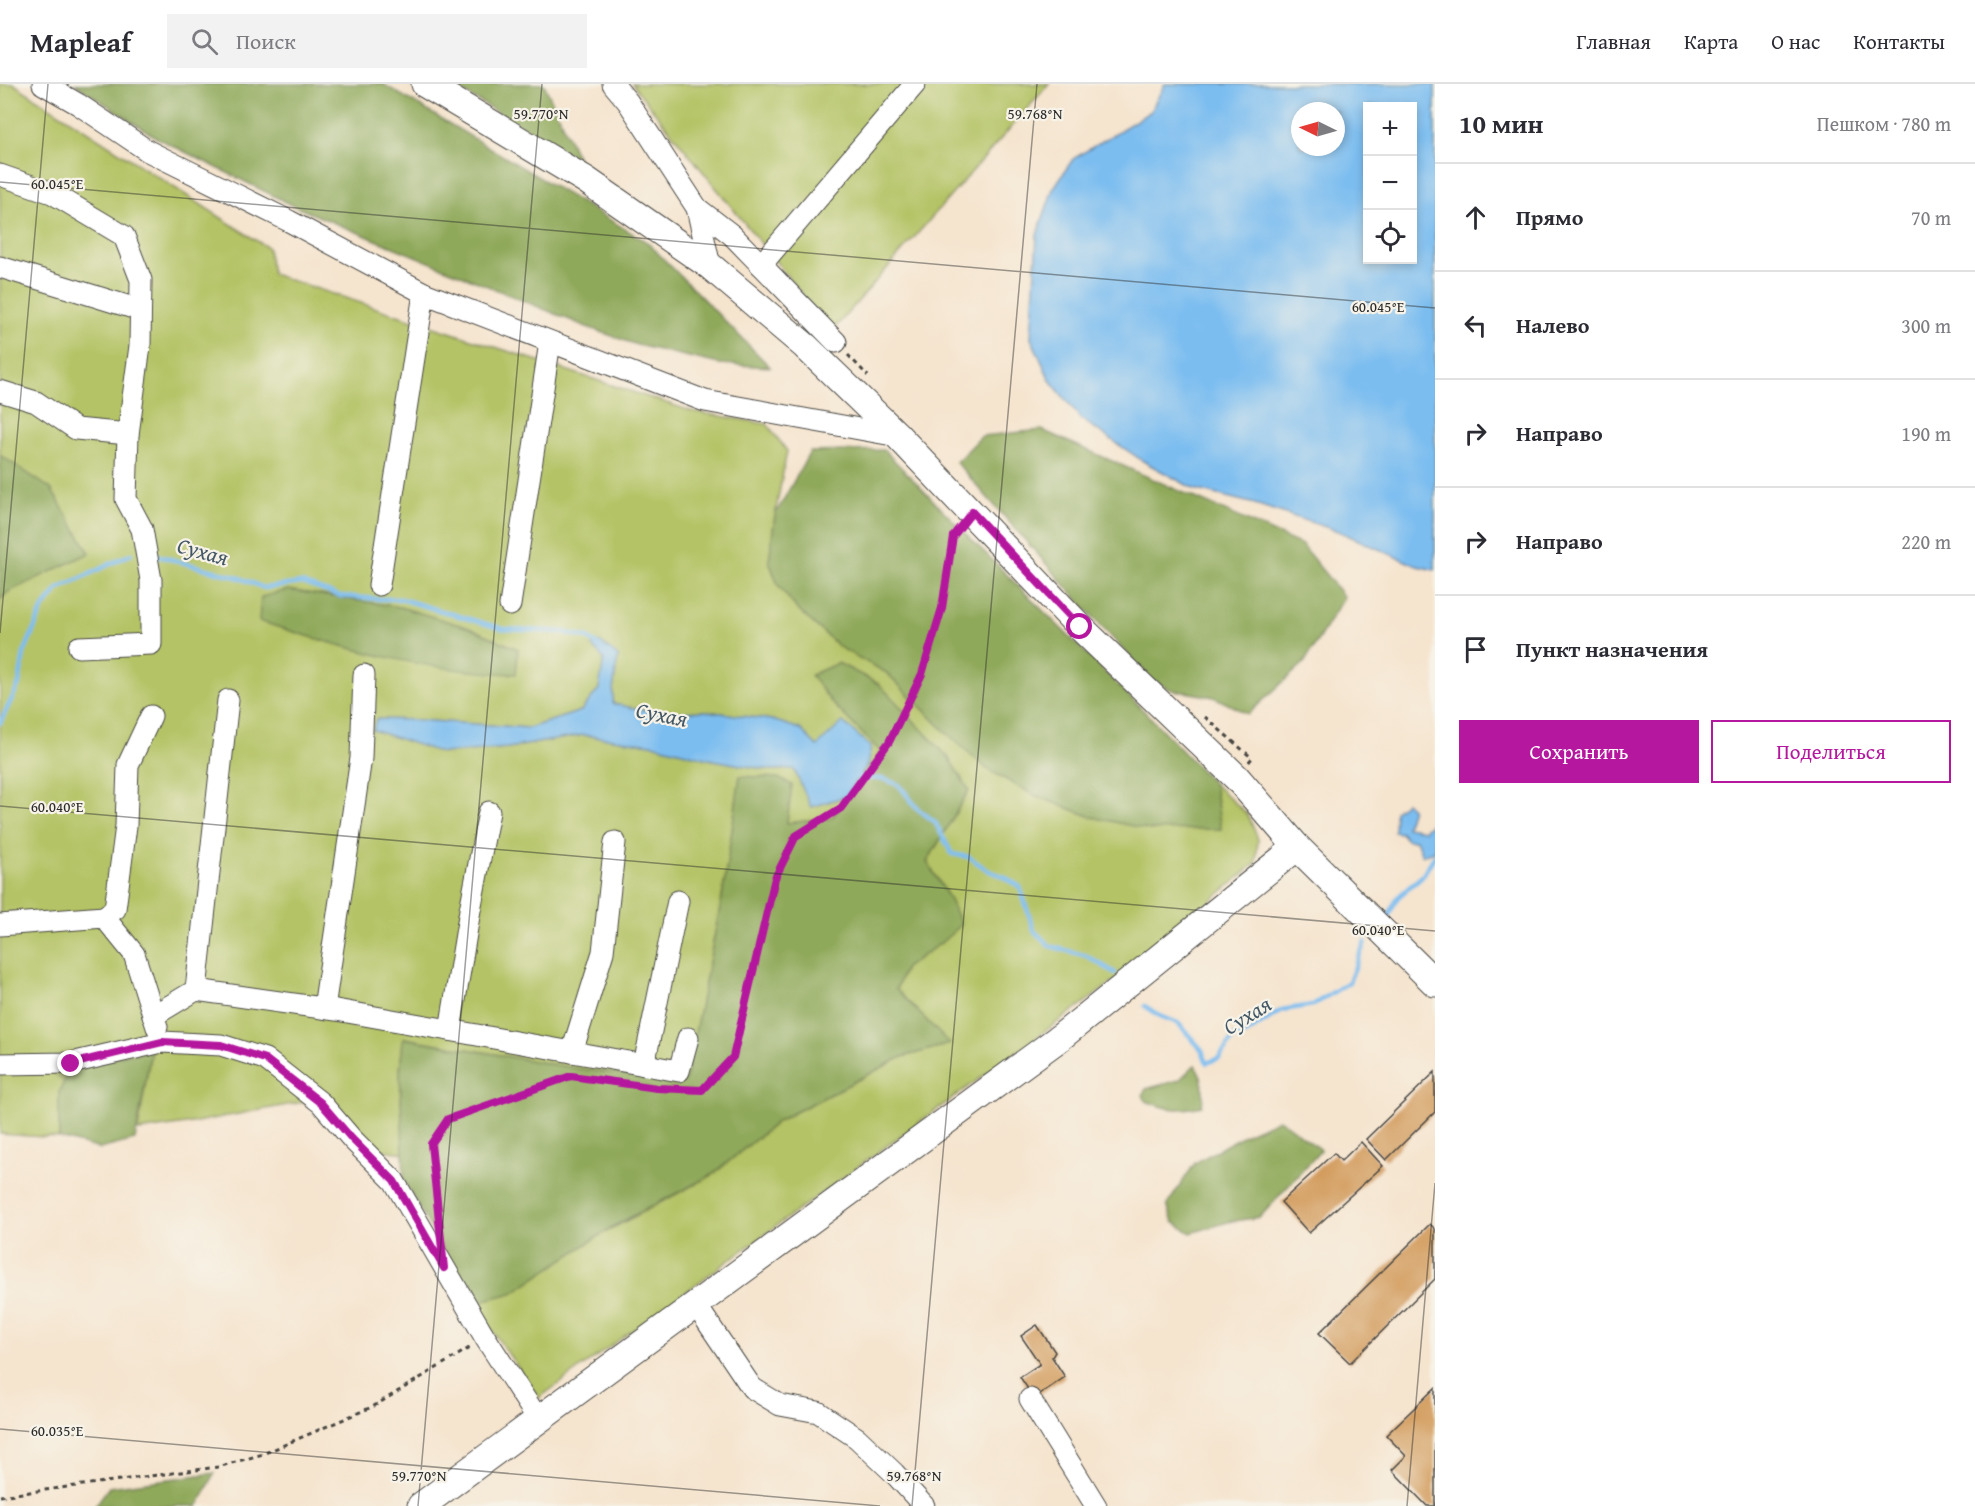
<!DOCTYPE html>
<html lang="ru">
<head>
<meta charset="utf-8">
<style>
	body { margin:0; font-family:"Gentium Book Plus",serif; background:#f2f2f3; color:#2b2b33 }
	.controls { position:absolute; right:18px; top:18px; display:grid; overflow:hidden; border-radius:0px; box-shadow:0 3px 9px #0003 }
	.controls button { width:54px; height:54px; display:grid; place-items:center; padding:0; border:0; border-bottom:2px solid #e1e1e2; background:#fff; color:#2b2b33; font:30px sans-serif }
	.compass { position:absolute; left:1291px; top:18px; width:54px; height:54px; border-radius:50%; background:#fff; box-shadow:0 3px 9px #0003; rotate:275deg }
	.stop { position:absolute; width:18px; height:18px; margin:-14px; border:4px solid #b5179e; border-radius:50%; background:#fff }
	.stop.end { background:#b5179e; border-color:#fff; box-shadow:0 2px 6px #0008 }
	.list { margin:0; padding:0; list-style:none }
	h2 { display:flex; justify-content:space-between; align-items:center; height:78px; margin:0; padding:0 24px; font-size:26px }
	h2 small { font-size:20px; font-weight:400; color:#7c7c81 }
	.list li { display:grid; grid-template-columns:39px 1fr auto; gap:18px; align-items:center; box-sizing:border-box; height:108px; padding:0 24px; border-top:2px solid #e1e1e2 }
	.list b { display:block; font-size:22px; white-space:nowrap }
	.list em { font-size:20px; font-style:normal; color:#7c7c81 }
	.actions { display:flex; gap:12px; padding:18px 24px }
	.actions a { flex:1; padding:14px 0; border:2px solid #b5179e; border-radius:0px; text-align:center; font-size:21px; color:#b5179e }
	.actions .main { background:#b5179e; color:#fff }
	.icon { flex:none; width:33px; height:33px; fill:none; stroke:currentColor; stroke-width:2; stroke-linecap:round; stroke-linejoin:round }
	.map { position:relative; flex:none; width:1435px; height:1422px; overflow:hidden }
	header { display:flex; align-items:center; gap:36px; box-sizing:border-box; height:84px; padding:0 30px; background:#fff; border-bottom:2px solid #e1e1e2 }
	header strong { font-size:28px }
	nav { display:flex; gap:33px; margin-inline-start:auto; font-size:21px }
	.search { width:420px; height:54px; background:#f2f2f3; display:flex; align-items:center; gap:15px; box-sizing:border-box; padding:0 21px; border-radius:0px; color:#7c7c81; font-size:22px }
	main { display:flex }
	aside { flex:1; background:#fff }
	.map>svg:first-child { display:block }
	.green { fill:#b4c365; stroke:#707748; stroke-width:1.5; fill-rule:evenodd }
	.forest { fill:#8fa95a; stroke:#5d6a42; stroke-width:1.5 }
	.water { fill:#7bbdf0; stroke:#53748e; stroke-width:1.5; fill-rule:evenodd }
	.lines { fill:none; stroke-linecap:round; stroke-linejoin:round }
	.stream { stroke:#7bbdf0; stroke-width:4.5 }
	.building { fill:#d19959 }
	.minor-casing { stroke:#494743; stroke-width:23 }
	.major-casing { stroke:#494743; stroke-width:29 }
	.path { stroke:#494743; stroke-width:3; stroke-dasharray:4.5 4.5; stroke-linecap:butt }
	.minor { stroke:#fff; stroke-width:21 }
	.major { stroke:#fff; stroke-width:27 }
	.route { stroke:#b5179e; stroke-width:8 }
	.ticks { fill:none; stroke:#2b2b2b; stroke-width:1.5; stroke-opacity:0.45 }
	.labels { text-anchor:middle; dominant-baseline:central; stroke-width:4.5; stroke-linejoin:round; paint-order:stroke }
	.water-label { font-size:22px; font-style:italic; fill:#435766; stroke:#f7f3e8 }
	.ticks-label { font-size:15px; text-anchor:middle; fill:#2b2b2b; stroke:#f7f3e8; stroke-width:4.5; stroke-linejoin:round; paint-order:stroke }
</style>
</head>
<body>
<header>
<strong>Mapleaf</strong>
<div class="search"><svg class="icon" aria-label="search" viewBox="0 0 24 24"><circle cx="10" cy="10" r="6"/><path d="M15 15l6 6"/></svg>Поиск</div>
<nav><a>Главная</a><a>Карта</a><a>О нас</a><a>Контакты</a></nav>
</header>
<main>
<div class="map">
<svg width="1435" height="1422" viewBox="0 0 1435 1422">
	<rect width="100%" height="100%" fill="#f7f3e8"/>
	<filter id="ink" filterUnits="userSpaceOnUse"><feTurbulence type="fractalNoise" baseFrequency=".0167" numOctaves="2"/><feDisplacementMap in="SourceGraphic" scale="12" xChannelSelector="R" yChannelSelector="G"/><feConvolveMatrix kernelMatrix="1 2 1 2 8 2 1 2 1" color-interpolation-filters="sRGB"/></filter>
	<filter id="wash" filterUnits="userSpaceOnUse"><feTurbulence type="fractalNoise" baseFrequency=".008" numOctaves="4" result="noise"/><feDisplacementMap in="SourceGraphic" scale="24" xChannelSelector="R" yChannelSelector="G"/><feGaussianBlur stdDeviation="1.35" result="paint"/><feColorMatrix in="noise" values="0 0 0 0 0 0 0 0 0 0 0 0 0 0 0 0 0 1.4 0 .05"/><feComposite in="paint" operator="in"/></filter>
	<g filter="url(#wash)">
		<rect width="100%" height="100%" fill="#f5e4ce"/>
		<!-- green -->
		<g class="green">
			<path d="M 0,0 L 14,0 L 268,164 L 272,190 L 691,327 L 767,340 L 787,367 L 775,431 L 769,477 L 778,501 L 797,525 L 841,564 L 887,589 L 947,649 L 987,685 L 1034,711 L 1092,733 L 1221,745 L 1214,700 L 1248,731 L 1258,755 L 1256,779 L 1124,890 L 539,1314 L 473,1219 L 712,1091 L 778,1037 L 902,973 L 949,960 L 896,906 L 905,884 L 942,858 L 949,814 L 927,778 L 969,706 L 838,579 L 811,591 L 832,619 L 881,667 L 832,734 L 787,739 L 740,693 L 722,814 L 685,998 L 574,984 L 404,954 L 400,987 L 404,1069 L 367,1064 L 324,1014 L 186,1040 L 138,1047 L 151,966 L 59,1009 L 59,1054 L 0,1050 L 0,516 L 8,508 L 51,405 L 0,371 ZM 592,562 L 618,573 L 613,606 L 613,620 L 659,629 L 706,627 L 772,636 L 800,645 L 817,662 L 867,681 L 846,712 L 812,723 L 794,685 L 773,686 L 746,682 L 709,675 L 652,660 L 583,651 L 508,664 L 442,669 L 373,645 L 377,635 L 417,636 L 529,644 L 581,627 L 599,605 L 604,575 Z"/>
			<polygon points="632,0 1049,0 832,247"/>
		</g>
		<!-- forest -->
		<g class="forest">
			<polygon points="75,0 383,0 647,158 770,283 719,280 637,261 587,243 296,123 157,54"/>
			<polygon points="449,0 544,0 578,75"/>
			<polygon points="1042,346 1302,461 1344,513 1304,579 1248,630 1214,613 1172,606 1152,596 1102,543 956,378 982,352"/>
			<polygon points="884,366 973,457 1151,634 1214,700 1221,745 1150,746 1092,733 1034,711 987,685 947,649 887,589 841,564 797,525 778,501 769,477 775,431 810,368"/>
			<polygon points="0,371 51,405 90,469 8,508 0,516"/>
			<path d="M 288,506 L 400,523 L 470,544 L 518,565 L 516,590 C 427,588 343,564 259,537 L 261,513 Z"/>
			<polygon points="838,579 879,600 948,673 969,706 927,778 949,814 961,841 942,858 905,884 896,905 950,960 902,973 778,1037 712,1091 614,1142 512,1209 473,1219 404,1097 400,987 403,954 574,984 685,998 722,814 740,692 778,694 792,701 787,739 832,734 881,668 832,619 811,591"/>
			<polygon points="151,966 135,1056 100,1065 59,1054 59,1009 71,981"/>
			<path d="M 1195,981 C 1204,994 1204,1007 1202,1022 C 1179,1027 1168,1026 1146,1017 L 1143,1011 L 1146,1005 L 1179,996 Z"/>
			<polygon points="1279,1035 1321,1066 1260,1133 1228,1138 1191,1149 1173,1138 1167,1121 1195,1079 1242,1052"/>
			<polygon points="215,1389 198,1422 95,1422 109,1403"/>
		</g>
		<!-- water -->
		<g class="water">
			<path d="M 1165,0 L 1435,0 L 1435,486 L 1417,482 L 1338,447 L 1255,420 L 1194,405 L 1143,377 L 1081,335 L 1050,296 L 1031,254 L 1037,151 L 1053,105 L 1073,75 L 1150,28 ZM 1368,22 L 1412,22 L 1412,176 L 1368,176 ZM 1300,27 L 1336,27 L 1336,63 L 1300,63 Z"/>
			<polygon points="595,558 601,559 618,572 613,606 613,620 659,629 706,627 772,636 800,645 817,662 843,638 871,663 867,681 846,712 811,723 794,685 773,686 746,682 709,675 652,660 583,651 508,664 442,669 373,646 376,635 417,636 529,644 581,627 599,605 604,575 592,562"/>
			<polygon points="1406,718 1412,724 1406,743 1424,746 1435,736 1435,767 1422,771 1416,756 1407,756 1401,749 1394,748 1395,727"/>
		</g>
		<g class="lines">
			<!-- stream -->
			<g class="stream">
				<polyline points="152,470 240,494 264,504 302,499 339,512 378,515 401,515 503,545 563,548 588,554 599,562"/>
				<polyline points="0,639 19,600 24,569 42,526 58,505 131,470"/>
				<polyline points="855,692 863,694 884,695 899,701 918,725 935,738 952,770 969,773 989,787 1003,792 1020,803 1034,847 1050,862 1087,872 1115,889"/>
				<polyline points="1387,835 1397,814 1423,791 1435,771"/>
				<polyline points="1145,922 1160,932 1178,939 1202,966 1207,979 1219,974 1233,954 1245,950 1282,926 1313,921 1349,898 1365,858"/>
			</g>
		</g>
		<g id="blocks">
			<!-- building -->
			<g class="building">
				<polygon points="1435,988 1435,1028 1386,1076 1366,1055"/>
				<polygon points="1361,1058 1383,1082 1309,1149 1281,1118 1334,1069 1341,1077"/>
				<polygon points="1430,1140 1435,1145 1435,1195 1350,1279 1319,1249"/>
				<polygon points="1037,1241 1055,1268 1052,1273 1065,1293 1034,1314 1020,1293 1040,1280 1021,1252"/>
				<polygon points="1435,1304 1435,1422 1427,1422 1392,1386 1406,1372 1386,1351"/>
			</g>
		</g>
	</g>
	<g filter="url(#ink)">
		<use href="#blocks" fill-opacity="0" stroke="#494743" stroke-width="1.5"/>
		<g class="lines">
			<defs>
				<g id="minor">
					<polyline points="43,0 78,20 148,67 289,137 424,209 705,317 898,352"/>
					<polyline points="613,0 628,18 697,124 710,182"/>
					<polyline points="0,91 52,109 124,152 141,196 140,262 128,350 126,415 142,445 151,496 151,560 79,563"/>
					<polyline points="697,124 732,151 836,258"/>
					<polyline points="761,181 915,0"/>
					<polyline points="0,183 140,226"/>
					<polyline points="0,307 36,318 76,345 128,350"/>
					<polyline points="379,501 424,209"/>
					<polyline points="510,521 550,258"/>
					<polyline points="104,833 115,825 126,742 128,681 151,632"/>
					<polyline points="0,841 104,833 134,870 157,943"/>
					<polyline points="196,906 336,926 679,987 688,954"/>
					<polyline points="324,924 361,674 364,591"/>
					<polyline points="153,932 196,906 228,616"/>
					<polyline points="450,946 470,826 489,728"/>
					<polyline points="572,968 603,868 615,758"/>
					<polyline points="0,980 71,979 162,958 221,961 265,975 321,1019 352,1055 394,1097 486,1255 538,1335"/>
					<polyline points="644,981 678,817"/>
					<polyline points="696,1221 752,1304 780,1321 818,1328 857,1354 894,1389 924,1422"/>
					<polyline points="1030,1315 1096,1422"/>
				</g>
				<g id="major">
					<polyline points="425,0 586,96 710,182 805,262 898,352 1080,543 1237,694 1297,763 1435,899"/>
					<polyline points="421,1422 1062,952 1297,763"/>
				</g>
			</defs>
			<!-- minor casing -->
			<use href="#minor" class="minor-casing"/>
			<!-- major casing -->
			<use href="#major" class="major-casing"/>
			<!-- path -->
			<g class="path">
				<polyline points="848,271 868,292"/>
				<polyline points="1205,633 1252,674 1248,679"/>
				<polyline points="681,1005 702,1006 733,973 775,794 796,752 841,724 889,658 922,590 942,524 953,452 960,444"/>
				<polyline points="439,1140 431,1060 448,1036 571,992 671,1005"/>
				<polyline points="0,1412 218,1383 263,1370 374,1322 471,1263"/>
			</g>
			<!-- minor -->
			<use href="#minor" class="minor"/>
			<!-- major -->
			<use href="#major" class="major"/>
		</g>
	</g>
	<g class="lines" filter="url(#ink)">
		<!-- route -->
		<polyline class="route" points="71,980 162,958 221,961 265,975 321,1019 352,1055 394,1097 444,1184 431,1060 448,1035 571,992 657,1004 702,1006 733,973 775,794 796,752 841,724 889,658 922,590 942,524 953,452 972,428 1080,543"/>
	</g>
	<!-- ticks -->
	<path class="ticks" d="M 0,98 L 1435,224M 0,549 L 48,0M 0,722 L 1435,847M 0,1345 L 880,1422M 418,1422 L 542,0M 912,1422 L 1037,0M 1407,1422 L 1435,1099"/>
	<g class="labels">
		<!-- water labels -->
		<g class="water-label">
			<text transform="translate(203 467) rotate(15)">Сухая</text>
			<text transform="translate(662 630) rotate(11)">Сухая</text>
			<text transform="translate(1247 931) rotate(-32)">Сухая</text>
		</g>
	</g>
	<g class="ticks-label">
		<text x="541" y="35">59.770°N</text>
		<text x="1035" y="35">59.768°N</text>
		<text x="57" y="105">60.045°E</text>
		<text x="1378" y="228">60.045°E</text>
		<text x="57" y="728">60.040°E</text>
		<text x="1378" y="851">60.040°E</text>
		<text x="57" y="1352">60.035°E</text>
		<text x="419" y="1397">59.770°N</text>
		<text x="914" y="1397">59.768°N</text>
	</g>
</svg>
<div class="controls">
<button>+</button>
<button>−</button>
<button><svg class="icon" aria-label="locate" viewBox="0 0 24 24"><circle cx="12" cy="12" r="6"/><path d="M12 2v4M12 18v4M2 12h4M18 12h4"/></svg></button>
</div>
<svg class="compass" viewBox="-18 -18 36 36"><path d="M0-13l5 13h-10z" fill="#e53935"/><path d="M0 13l5-13h-10z" fill="#7c7c81"/></svg>
<div class="stop" style="left:1080px;top:543px"></div>
<div class="stop end" style="left:71px;top:980px"></div>
</div>
<aside>
<h2>10 мин<small>Пешком · 780 m</small></h2>
<ul class="list">
<li><svg class="icon" aria-label="ahead" viewBox="0 0 24 24"><path d="M12 20V5M6 11l6-6 6 6"/></svg><div><b>Прямо</b></div><em>70 m</em></li>
<li><svg class="icon" aria-label="left" viewBox="0 0 24 24"><path d="M17 20v-9H6M10 6l-5 5 5 5"/></svg><div><b>Налево</b></div><em>300 m</em></li>
<li><svg class="icon" aria-label="right" viewBox="0 0 24 24"><path d="M7 20v-9h11M14 6l5 5-5 5"/></svg><div><b>Направо</b></div><em>190 m</em></li>
<li><svg class="icon" aria-label="right" viewBox="0 0 24 24"><path d="M7 20v-9h11M14 6l5 5-5 5"/></svg><div><b>Направо</b></div><em>220 m</em></li>
<li><svg class="icon" aria-label="arrive" viewBox="0 0 24 24"><path d="M6 21V4h12l-3 4 3 4H6"/></svg><div><b>Пункт назначения</b></div></li>
</ul>
<div class="actions"><a class="main">Сохранить</a><a>Поделиться</a></div>
</aside>
</main>
</body>
</html>
